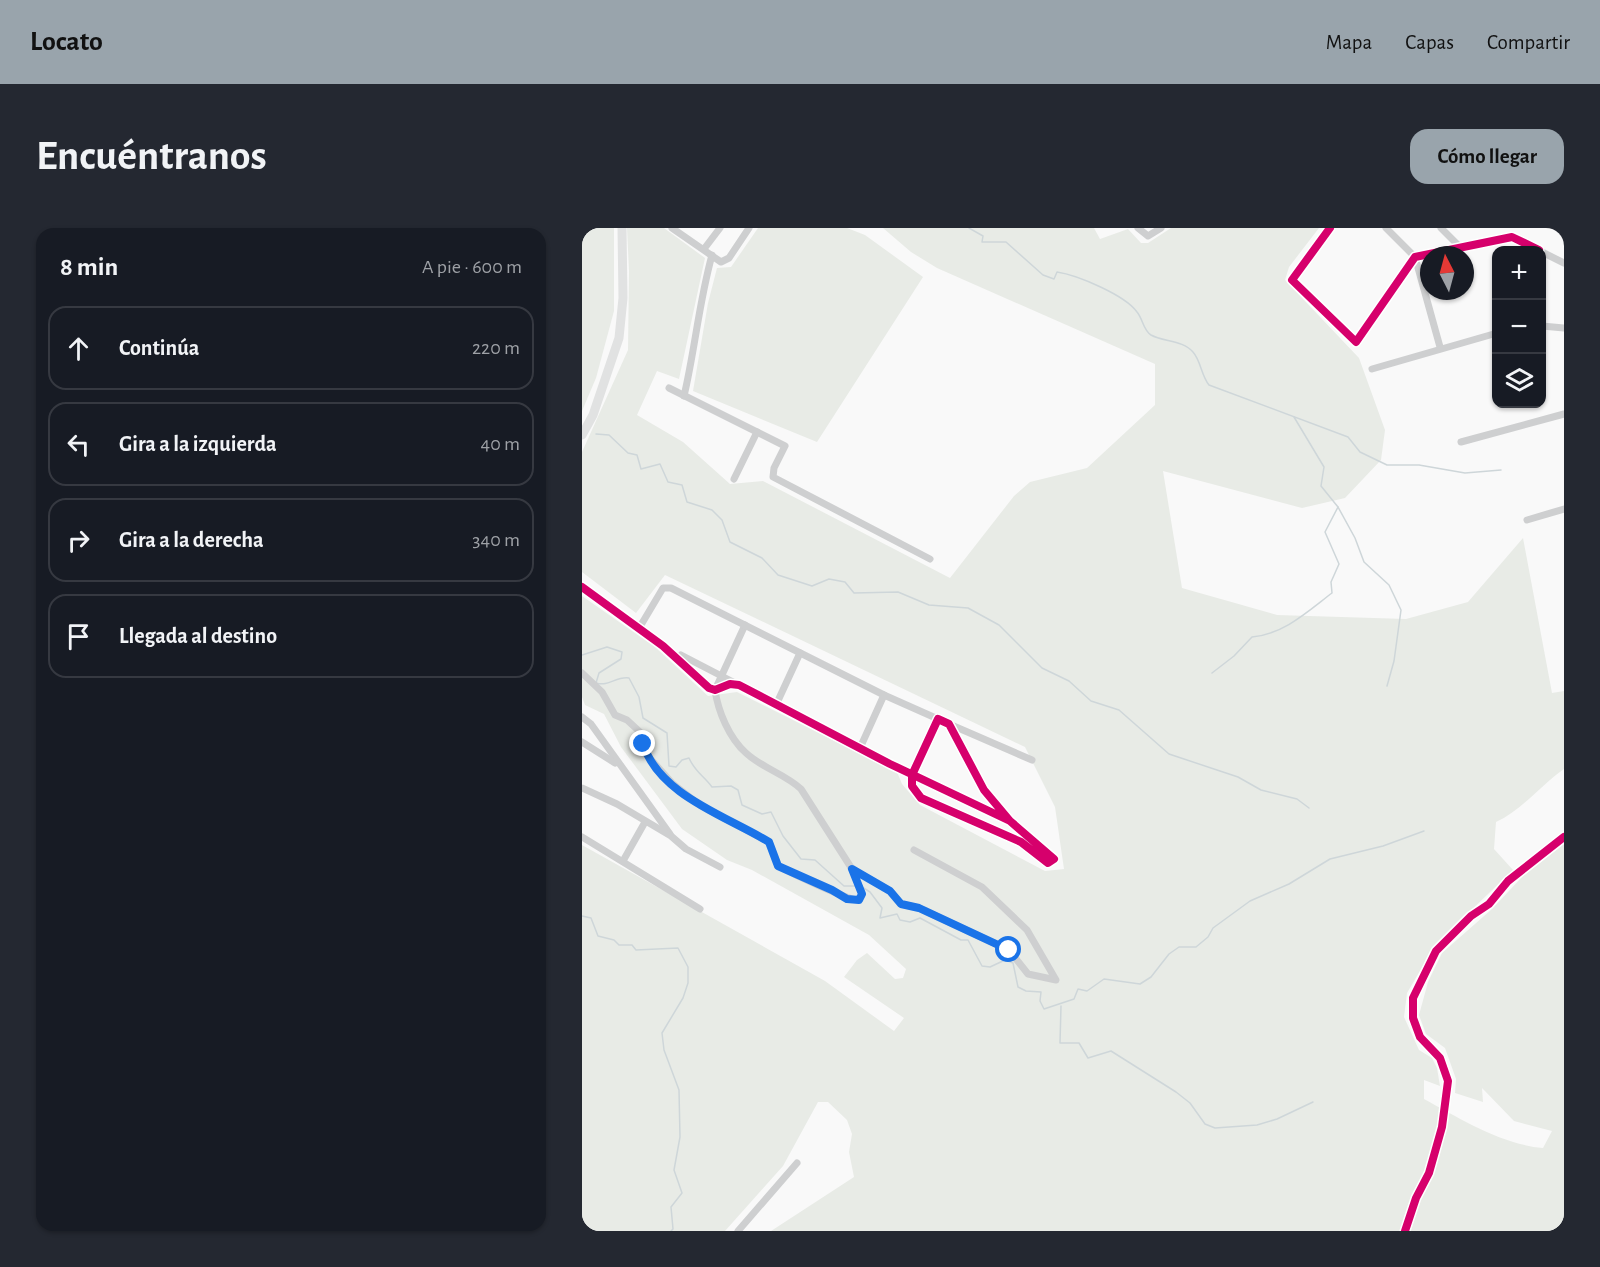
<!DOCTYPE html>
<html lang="es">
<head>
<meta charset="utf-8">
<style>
	body { margin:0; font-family:"Alegreya Sans",sans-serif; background:#242831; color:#f1f3f6 }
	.controls { position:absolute; right:18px; top:18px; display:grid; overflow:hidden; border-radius:12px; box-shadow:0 2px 4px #0004 }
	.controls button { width:54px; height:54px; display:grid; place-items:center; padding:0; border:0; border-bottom:2px solid #363941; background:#171b24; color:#f1f3f6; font:30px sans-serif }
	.compass { position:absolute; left:838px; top:18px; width:54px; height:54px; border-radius:50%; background:#171b24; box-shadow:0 2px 4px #0004; rotate:354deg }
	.stop { position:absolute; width:18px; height:18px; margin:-14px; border:4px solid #1a73e8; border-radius:50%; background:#fff }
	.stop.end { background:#1a73e8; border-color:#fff; box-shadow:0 2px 6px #0008 }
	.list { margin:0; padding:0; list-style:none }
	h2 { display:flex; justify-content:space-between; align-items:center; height:78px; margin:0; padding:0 24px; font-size:26px }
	h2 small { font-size:20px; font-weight:400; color:#9ea1a6 }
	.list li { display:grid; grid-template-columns:39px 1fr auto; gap:18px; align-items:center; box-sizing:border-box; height:84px; margin:0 12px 12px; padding:0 12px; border:2px solid #363941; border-radius:18px }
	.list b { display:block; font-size:22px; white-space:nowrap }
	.list em { font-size:20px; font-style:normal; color:#9ea1a6 }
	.icon { flex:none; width:33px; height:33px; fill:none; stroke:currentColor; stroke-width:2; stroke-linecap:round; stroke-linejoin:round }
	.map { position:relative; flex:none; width:982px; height:1003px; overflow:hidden; border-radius:18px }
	header { display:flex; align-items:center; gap:36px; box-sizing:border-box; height:84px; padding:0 30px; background:#99a4ac; color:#111 }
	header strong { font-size:28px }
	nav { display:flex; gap:33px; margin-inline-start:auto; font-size:21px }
	.intro { display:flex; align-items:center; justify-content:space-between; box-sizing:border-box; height:144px; padding:0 36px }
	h1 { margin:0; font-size:42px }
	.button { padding:15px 27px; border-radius:18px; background:#99a4ac; color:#111; font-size:21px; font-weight:700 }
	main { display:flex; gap:36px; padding:0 36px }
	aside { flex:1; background:#171b24; border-radius:18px; box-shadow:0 2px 4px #0004 }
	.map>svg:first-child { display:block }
	.green { fill:#e8ebe6 }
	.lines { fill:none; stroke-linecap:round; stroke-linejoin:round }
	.stream { stroke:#ced6d9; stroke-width:1.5 }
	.minor { stroke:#cecfd0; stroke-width:7 }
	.secondary { stroke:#e1e2e2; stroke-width:9 }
	.cycleway-casing { stroke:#fff; stroke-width:11 }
	.cycleway { stroke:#d6006c; stroke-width:8 }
	.route { stroke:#1a73e8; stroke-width:8 }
</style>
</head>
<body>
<header>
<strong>Locato</strong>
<nav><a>Mapa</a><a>Capas</a><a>Compartir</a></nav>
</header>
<div class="intro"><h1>Encuéntranos</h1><a class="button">Cómo llegar</a></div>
<main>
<aside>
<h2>8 min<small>A pie · 600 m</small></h2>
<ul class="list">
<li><svg class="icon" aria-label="ahead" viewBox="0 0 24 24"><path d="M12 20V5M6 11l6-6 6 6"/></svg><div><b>Continúa</b></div><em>220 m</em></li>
<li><svg class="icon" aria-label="left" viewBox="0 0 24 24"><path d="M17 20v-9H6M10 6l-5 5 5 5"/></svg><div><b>Gira a la izquierda</b></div><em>40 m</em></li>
<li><svg class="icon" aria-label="right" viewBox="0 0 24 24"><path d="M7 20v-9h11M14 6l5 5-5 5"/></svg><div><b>Gira a la derecha</b></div><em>340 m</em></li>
<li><svg class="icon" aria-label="arrive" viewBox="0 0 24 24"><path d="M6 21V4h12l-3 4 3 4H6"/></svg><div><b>Llegada al destino</b></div></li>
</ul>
</aside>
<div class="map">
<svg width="982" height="1003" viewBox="0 0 982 1003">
	<rect width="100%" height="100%" fill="#f9f9f9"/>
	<!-- green -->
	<g class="green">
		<polygon points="0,0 32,0 32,83 14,150 0,183"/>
		<path d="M 45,0 L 82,0 L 123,30 L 97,151 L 75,143 L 55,187 L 101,214 L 148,256 L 181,253 L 368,350 L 432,268 L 448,254 L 505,240 L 573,177 L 573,136 L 355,40 L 329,24 L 301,0 L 512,0 L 518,11 L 546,1 L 559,15 L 566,15 L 589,0 L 737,0 L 707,39 L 703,52 L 777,130 L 803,202 L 799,232 L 763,270 L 720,280 L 581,243 L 600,360 L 695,387 L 824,391 L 886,374 L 941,310 L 970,465 L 982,463 L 982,541 C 959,557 939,583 914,594 L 912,621 L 931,642 L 853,717 L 825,765 L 822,789 L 837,822 L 850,830 L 855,840 L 858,858 L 842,852 L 842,871 C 879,891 918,916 961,920 L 970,903 L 932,893 L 900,860 L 901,874 L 873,865 L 874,851 L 863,820 L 844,806 L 837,787 L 846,754 L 860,725 L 910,681 L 941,648 L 982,616 L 982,1003 L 189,1003 L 272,949 L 267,924 L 270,906 L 265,892 L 246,874 L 236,874 L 201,938 L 143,1003 L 0,1003 L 0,617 L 243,753 L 312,803 L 322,790 L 262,749 L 275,732 L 285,725 L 313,751 L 321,750 L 324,741 L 287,707 L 170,642 L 145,632 L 100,601 L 39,519 L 22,486 L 3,477 L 0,469 L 0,368 L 73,419 L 126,468 L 155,464 L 315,544 L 320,556 L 338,577 L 463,643 L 482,641 L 473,579 L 443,519 L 83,347 L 54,385 L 0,344 L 0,224 L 46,122 L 47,43 Z"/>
		<polygon points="176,0 265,0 283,7 341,49 235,214 111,163 126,75 135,40 149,39"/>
	</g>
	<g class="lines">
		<!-- stream -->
		<g class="stream">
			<path d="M 387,0 L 401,8 L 400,14 L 424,14 L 461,47 L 472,51 L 475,44 C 495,47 543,67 555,84 C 561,91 561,102 569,107 C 581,114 601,112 611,124 C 619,133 619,147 627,157 L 766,209 L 778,224 L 805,237 L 837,237 L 883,245 L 919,242"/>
			<polyline points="712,189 742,239 739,258 756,279 773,310 782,334 807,357 819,382 812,433 805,458"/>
			<polyline points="14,206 27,207 46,225 55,227 59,241 78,236 86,254 100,257 105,274 130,282 140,292 148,314 180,330 196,347 230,358 247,351 263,354 272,365 316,364 347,377 386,380 417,397 460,440 487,453 509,473 537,482 587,526 656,549 679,562 715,571 727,580"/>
			<path d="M 0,427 L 25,419 L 40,424 L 39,431 L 17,445 L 14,455 C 27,459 34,448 47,450 L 57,469 L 61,490 L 85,505 L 87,538 L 94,539 L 100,532 L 107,530 C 113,544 122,548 130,559 L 149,558 L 156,562 L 160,577 L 180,586 L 189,584 L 201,608 L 219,631 L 233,632 L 262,658 L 273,658"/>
			<path d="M 630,445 L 652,428 L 670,409 C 702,406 725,384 750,365 L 749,354 L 757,336 L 743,304 L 756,279"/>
			<polyline points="280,659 288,664 300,680 298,690 315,686 318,692 328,694 338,690 379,712 386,712 400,738 408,739 423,732 431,735 436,759 444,763 459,764 458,773 462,781 492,771 496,761 505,763 522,751 558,756 569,749 587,726 597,719 614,719 626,709 631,700 668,673 707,656 748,631 801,618 842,603"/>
			<polyline points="0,688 9,690 16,708 32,712 37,717 50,717 54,722 96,720 106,739 106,755 101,770 80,805 82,822 97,862 98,909 92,942 100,965 89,979 91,1001 89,1003"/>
			<polyline points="479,778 478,815 497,815 506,830 529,823 594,864 608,875 623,896 633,900 675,897 695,891 731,874"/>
		</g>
		<!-- minor -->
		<g class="minor">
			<polyline points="90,0 139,34 147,30 167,0"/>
			<polyline points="556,0 566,8 579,0"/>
			<polyline points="748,0 710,52 774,114 833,29 930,9 957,22"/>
			<polyline points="804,0 833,29 858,119"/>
			<polyline points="859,0 880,21"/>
			<polyline points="122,21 138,0"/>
			<polyline points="960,24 982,35"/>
			<polyline points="960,98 982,100"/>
			<polyline points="790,141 915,105"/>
			<polyline points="87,160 203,218 192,240 191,249 348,331"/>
			<path d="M 102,168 C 113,121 117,74 130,27"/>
			<polyline points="879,214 982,186"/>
			<polyline points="152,251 175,204"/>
			<polyline points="945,292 982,281"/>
			<polyline points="0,359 81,418 127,460 133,462 148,456 157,457 308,536 428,593 472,631 466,635 439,614 339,570 330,558 330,547 356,491 367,496 402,562 428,593"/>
			<path d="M 163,397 L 133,462 C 136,483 147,510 164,525 C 180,540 203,546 219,561 L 270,641 L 308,663 L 319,676 L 337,680 L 427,722 L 446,746 L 474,752 L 445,702 L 400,659 L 332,622"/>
			<polyline points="56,402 81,360 89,360 302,467 356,491"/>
			<polyline points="99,427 153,455"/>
			<path d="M 0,445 L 20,464 L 33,487 L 45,492 L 58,504 L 65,527 L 91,556 L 119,578 L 187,614 L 196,638 C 209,645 267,673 277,672 L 280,666 L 270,641"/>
			<polyline points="194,477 218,425"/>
			<polyline points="0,489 9,496 88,606"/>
			<polyline points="367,496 450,532"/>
			<polyline points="0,514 33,535"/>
			<polyline points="278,520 302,467"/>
			<polyline points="0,560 35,576 89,608 104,621 138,639"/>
			<polyline points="0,609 118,681"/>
			<polyline points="41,633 63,594"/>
			<polyline points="156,1003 215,935"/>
			<polyline points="823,1003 834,970 847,945 860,899 866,853 858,830 838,809 831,790 831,770 854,723 889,688 907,676 926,653 982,609"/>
		</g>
		<!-- secondary -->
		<polyline class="secondary" points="0,207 11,187 37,110 41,70 40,0"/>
		<defs>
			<g id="cycleway">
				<polyline points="748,0 710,52 774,114 833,29 930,9 957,22"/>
				<polyline points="0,359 81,418 127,460 133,462 148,456 157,457 308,536 428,593 472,631 466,635 439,614 339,570 330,558 330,547 356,491 367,496 402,562 428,593"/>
				<polyline points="823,1003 834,970 847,945 860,899 866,853 858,830 838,809 831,790 831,770 854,723 889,688 907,676 926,653 982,609"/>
			</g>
		</defs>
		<!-- cycleway casing -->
		<use href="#cycleway" class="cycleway-casing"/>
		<!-- cycleway -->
		<use href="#cycleway" class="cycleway"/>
	</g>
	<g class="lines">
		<!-- route -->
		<path class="route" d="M 61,516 C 78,568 145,588 187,614 L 196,638 L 250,662 L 265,671 L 277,672 L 280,666 L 270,641 L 308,663 L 319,676 L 337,680 L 427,722"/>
	</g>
</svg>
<div class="controls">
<button>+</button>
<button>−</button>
<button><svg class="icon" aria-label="layers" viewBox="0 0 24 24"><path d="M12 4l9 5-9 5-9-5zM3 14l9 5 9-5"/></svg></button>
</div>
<svg class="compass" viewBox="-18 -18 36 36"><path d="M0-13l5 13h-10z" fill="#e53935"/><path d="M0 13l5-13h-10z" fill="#9ea1a6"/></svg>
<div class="stop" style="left:427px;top:722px"></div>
<div class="stop end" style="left:61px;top:516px"></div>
</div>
</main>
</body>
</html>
